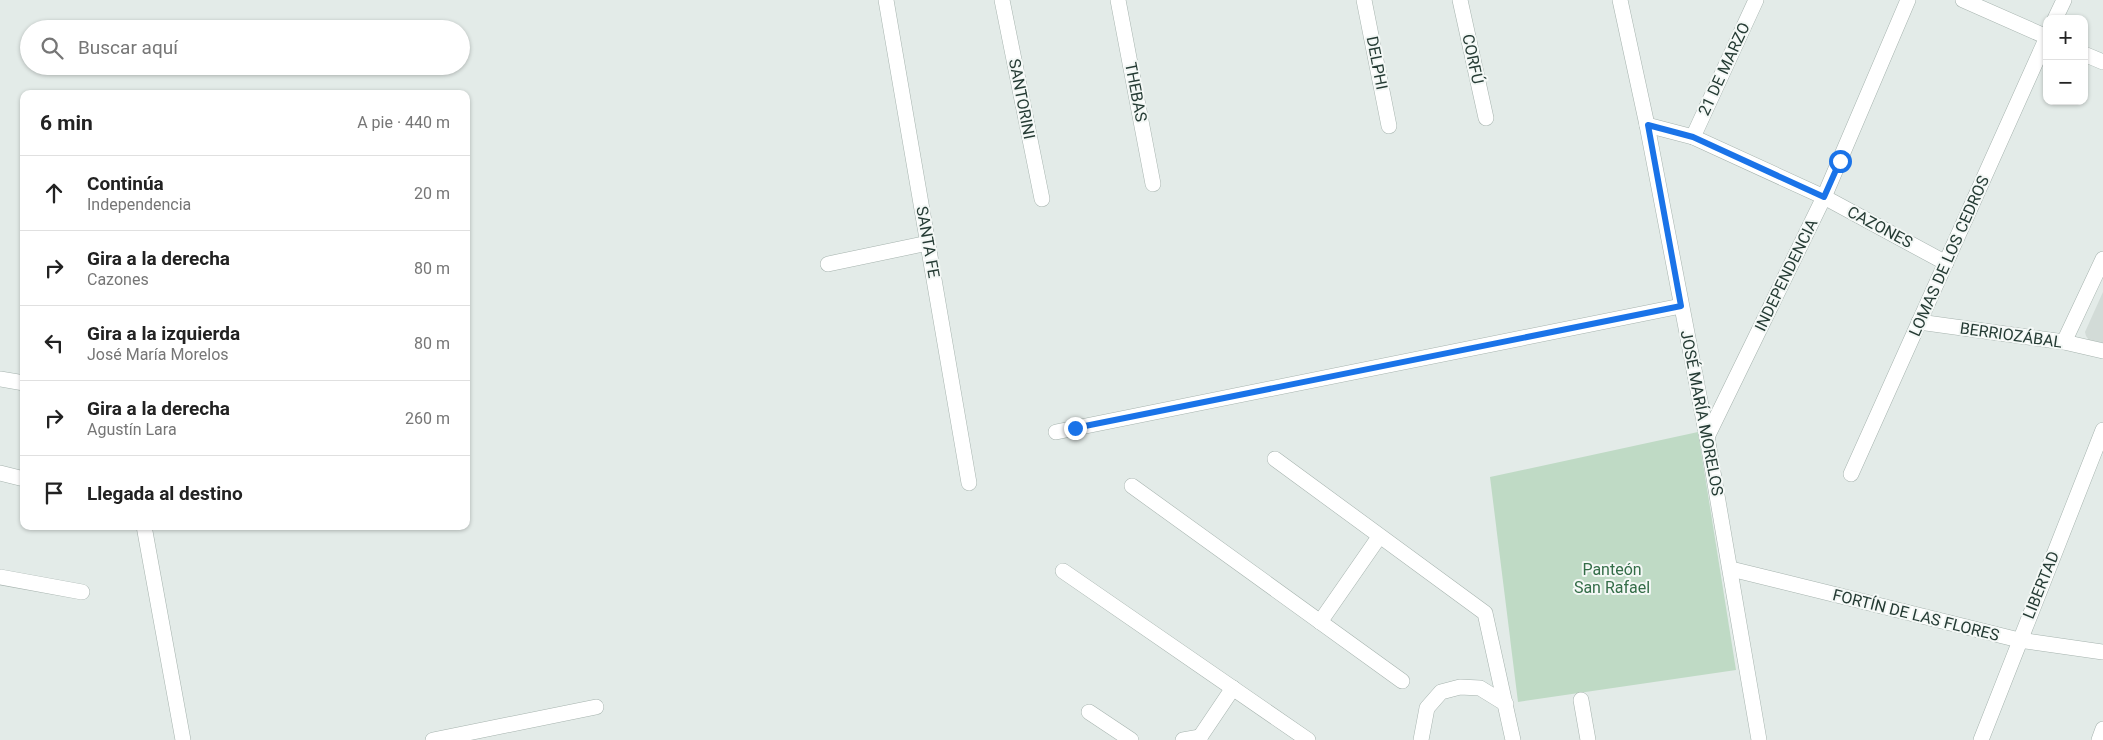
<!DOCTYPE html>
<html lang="es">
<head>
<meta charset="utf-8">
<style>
	body { margin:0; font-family:Roboto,sans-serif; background:#f6f6f6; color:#222 }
	.controls { position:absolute; right:15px; top:15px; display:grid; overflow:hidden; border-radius:10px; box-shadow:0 1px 4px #0004 }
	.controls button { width:45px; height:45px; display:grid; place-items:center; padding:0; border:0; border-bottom:1px solid #e0e0e0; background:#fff; color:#222; font:25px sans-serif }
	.stop { position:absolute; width:15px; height:15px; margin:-11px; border:4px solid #1a73e8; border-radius:50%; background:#fff }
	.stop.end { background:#1a73e8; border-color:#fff; box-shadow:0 1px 5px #0008 }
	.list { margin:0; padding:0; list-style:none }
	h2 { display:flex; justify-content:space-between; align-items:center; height:65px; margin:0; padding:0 20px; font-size:21px }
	h2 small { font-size:16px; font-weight:400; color:#767676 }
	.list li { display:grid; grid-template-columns:32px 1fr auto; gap:15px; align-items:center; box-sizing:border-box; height:75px; padding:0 20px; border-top:1px solid #e0e0e0 }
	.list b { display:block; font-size:19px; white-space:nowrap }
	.list p { margin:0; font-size:16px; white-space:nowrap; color:#767676 }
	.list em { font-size:16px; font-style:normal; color:#767676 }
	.icon { flex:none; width:28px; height:28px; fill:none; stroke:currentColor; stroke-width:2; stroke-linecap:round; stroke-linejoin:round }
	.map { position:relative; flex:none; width:2103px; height:740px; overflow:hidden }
	.search { position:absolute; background:#fff; box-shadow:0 1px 4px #0004; left:20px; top:20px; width:450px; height:55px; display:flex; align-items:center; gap:12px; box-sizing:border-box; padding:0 18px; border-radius:28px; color:#767676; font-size:19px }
	.panel { position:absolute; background:#fff; box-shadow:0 1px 4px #0004; left:20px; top:90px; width:450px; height:440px; border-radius:10px }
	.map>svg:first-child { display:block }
	.built { fill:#d2dbd7 }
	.green { fill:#bfdac5 }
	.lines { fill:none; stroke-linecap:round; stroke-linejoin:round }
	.minor-casing { stroke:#a6b3ae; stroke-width:16 }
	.minor { stroke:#fff; stroke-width:15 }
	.route { stroke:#1a73e8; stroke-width:6 }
	.labels { text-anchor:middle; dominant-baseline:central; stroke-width:4; stroke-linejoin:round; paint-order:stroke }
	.street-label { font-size:16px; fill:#253b34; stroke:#f4f8f6 }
	.park-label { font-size:16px; fill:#346d48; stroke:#f4f8f6 }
</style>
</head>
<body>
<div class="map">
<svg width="2103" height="740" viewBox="0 0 2103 740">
	<rect width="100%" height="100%" fill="#e3ebe8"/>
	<!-- built -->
	<polygon class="built" points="2103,292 2103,343 2089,340 2086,336 2085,332"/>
	<!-- green -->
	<polygon class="green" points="1698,432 1736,670 1518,702 1490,477"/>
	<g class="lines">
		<defs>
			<g id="minor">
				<polyline points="886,0 969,483"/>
				<polyline points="1002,0 1042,199"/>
				<polyline points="1118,0 1153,184"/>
				<polyline points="1364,0 1389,126"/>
				<polyline points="1460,0 1486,118"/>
				<polyline points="1620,0 1647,125 1707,437 1759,740"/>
				<polyline points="1963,0 2047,37"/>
				<polyline points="2055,19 2064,0"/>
				<polyline points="2084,54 2103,62"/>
				<polyline points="1647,125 1693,137 1824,197 1946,263"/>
				<polyline points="1693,137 1756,0"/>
				<polyline points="828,264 928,243"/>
				<polyline points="1919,322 2064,342 2103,351"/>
				<polyline points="2064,342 2103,259"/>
				<polyline points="0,379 24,383"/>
				<polyline points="1056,432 1681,306"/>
				<polyline points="1707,437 1824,197 1908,0"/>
				<polyline points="1275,459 1485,613 1513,740"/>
				<polyline points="0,473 24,479"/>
				<polyline points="1851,474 2047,37"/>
				<polyline points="1132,486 1402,681"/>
				<polyline points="144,526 183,740"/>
				<polyline points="1731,569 2019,640 2103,652"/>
				<polyline points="1063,571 1308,740"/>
				<polyline points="0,577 82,592"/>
				<polyline points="1320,622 1379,537"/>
				<polyline points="1581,700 1588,740"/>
				<polyline points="1089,712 1131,740"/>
				<polyline points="1200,737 1233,688"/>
				<polyline points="433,740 596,707"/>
				<polyline points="1183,740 1200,737 1200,740"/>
				<polyline points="1421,740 1427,708 1441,692 1460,687 1480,688 1506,704"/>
				<polyline points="1981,740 2103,430"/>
				<polyline points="2099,740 2103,729"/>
			</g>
		</defs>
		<!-- minor casing -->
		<use href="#minor" class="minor-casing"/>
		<!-- minor -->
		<use href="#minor" class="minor"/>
	</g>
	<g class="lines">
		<!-- route -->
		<polyline class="route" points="1075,428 1681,306 1648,125 1693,137 1824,197 1840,161"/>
	</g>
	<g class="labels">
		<!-- street labels -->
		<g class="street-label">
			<text transform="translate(1473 59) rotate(78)">CORFÚ</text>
			<text transform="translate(1377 63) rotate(79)">DELPHI</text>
			<text transform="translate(1724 69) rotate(-65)">21 DE MARZO</text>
			<text transform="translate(1136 92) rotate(79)">THEBAS</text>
			<text transform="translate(1022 99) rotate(79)">SANTORINI</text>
			<text transform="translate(1880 227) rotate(28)">CAZONES</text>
			<text transform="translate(928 242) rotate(80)">SANTA FE</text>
			<text transform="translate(1949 256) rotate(-66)">LOMAS DE LOS CEDROS</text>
			<text transform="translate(1786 275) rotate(-64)">INDEPENDENCIA</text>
			<text transform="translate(2011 335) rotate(8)">BERRIOZÁBAL</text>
			<text transform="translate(1702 413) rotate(79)">JOSÉ MARÍA MORELOS</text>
			<text transform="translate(2041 585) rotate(-68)">LIBERTAD</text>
			<text transform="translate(1916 615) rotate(14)">FORTÍN DE LAS FLORES</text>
		</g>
		<!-- park labels -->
		<g class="park-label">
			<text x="1612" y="569">Panteón<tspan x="1612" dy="18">San Rafael</tspan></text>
		</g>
	</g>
</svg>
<div class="controls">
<button>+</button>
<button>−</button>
</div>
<div class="stop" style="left:1840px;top:161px"></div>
<div class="stop end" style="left:1075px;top:428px"></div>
<div class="search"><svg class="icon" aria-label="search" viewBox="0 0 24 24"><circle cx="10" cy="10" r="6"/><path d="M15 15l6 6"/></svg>Buscar aquí</div>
<section class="panel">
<h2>6 min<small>A pie · 440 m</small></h2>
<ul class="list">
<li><svg class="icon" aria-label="ahead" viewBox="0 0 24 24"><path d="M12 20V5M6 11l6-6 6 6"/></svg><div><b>Continúa</b><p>Independencia</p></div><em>20 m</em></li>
<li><svg class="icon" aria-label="right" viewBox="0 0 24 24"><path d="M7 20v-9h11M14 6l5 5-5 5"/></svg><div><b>Gira a la derecha</b><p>Cazones</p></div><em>80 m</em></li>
<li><svg class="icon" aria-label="left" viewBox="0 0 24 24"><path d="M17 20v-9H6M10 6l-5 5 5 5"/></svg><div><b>Gira a la izquierda</b><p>José María Morelos</p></div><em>80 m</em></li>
<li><svg class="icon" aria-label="right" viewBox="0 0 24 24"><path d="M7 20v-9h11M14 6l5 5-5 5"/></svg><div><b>Gira a la derecha</b><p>Agustín Lara</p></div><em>260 m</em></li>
<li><svg class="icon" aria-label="arrive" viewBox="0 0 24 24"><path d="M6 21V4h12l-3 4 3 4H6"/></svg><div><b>Llegada al destino</b></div></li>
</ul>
</section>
</div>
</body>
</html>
